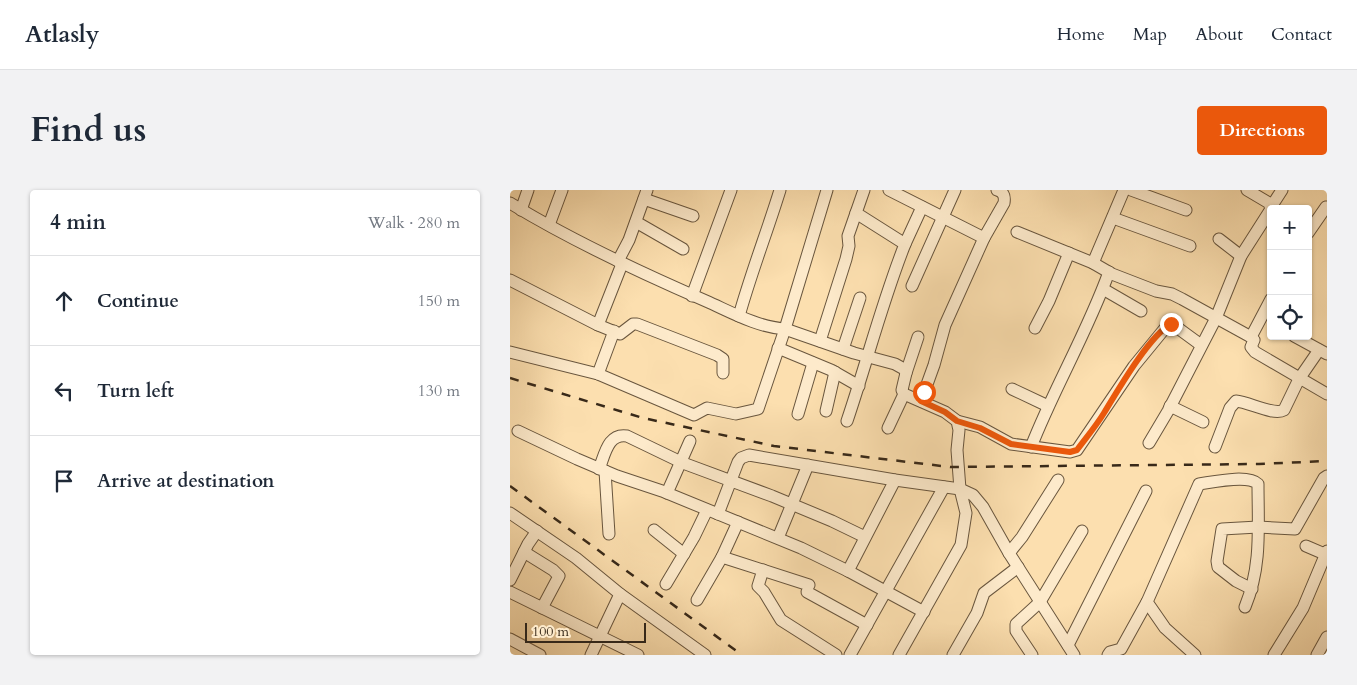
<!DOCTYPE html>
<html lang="en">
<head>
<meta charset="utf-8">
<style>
	body { margin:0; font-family:Cardo,serif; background:#f2f2f3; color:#1f2937 }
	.controls { position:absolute; right:15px; top:15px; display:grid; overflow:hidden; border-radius:5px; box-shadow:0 1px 4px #0004 }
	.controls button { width:45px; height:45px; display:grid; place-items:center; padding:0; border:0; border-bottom:1px solid #e0e1e3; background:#fff; color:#1f2937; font:25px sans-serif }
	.scale { position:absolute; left:15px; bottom:12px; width:121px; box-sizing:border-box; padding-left:5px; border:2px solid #382919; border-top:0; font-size:14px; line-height:18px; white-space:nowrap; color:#382919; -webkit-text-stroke:4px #fdeacb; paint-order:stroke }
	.stop { position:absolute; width:15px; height:15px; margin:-11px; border:4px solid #ea580c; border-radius:50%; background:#fff }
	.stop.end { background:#ea580c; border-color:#fff; box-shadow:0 1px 5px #0008 }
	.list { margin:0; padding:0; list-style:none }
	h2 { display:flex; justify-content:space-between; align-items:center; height:65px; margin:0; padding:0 20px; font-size:21px }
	h2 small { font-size:16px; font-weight:400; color:#747a83 }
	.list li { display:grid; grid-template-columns:32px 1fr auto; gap:15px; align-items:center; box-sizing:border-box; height:90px; padding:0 20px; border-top:1px solid #e0e1e3 }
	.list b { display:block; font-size:19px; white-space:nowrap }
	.list em { font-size:16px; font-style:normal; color:#747a83 }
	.icon { flex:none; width:28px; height:28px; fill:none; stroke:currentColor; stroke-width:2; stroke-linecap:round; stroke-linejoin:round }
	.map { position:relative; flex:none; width:817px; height:465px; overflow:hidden; border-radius:5px }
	header { display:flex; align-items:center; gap:30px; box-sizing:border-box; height:70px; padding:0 25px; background:#fff; border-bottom:1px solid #e0e1e3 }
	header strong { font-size:24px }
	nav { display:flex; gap:28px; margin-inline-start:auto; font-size:18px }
	.intro { display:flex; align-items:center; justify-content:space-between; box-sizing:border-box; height:120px; padding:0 30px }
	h1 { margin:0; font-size:35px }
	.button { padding:12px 22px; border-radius:5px; background:#ea580c; color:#fff; font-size:18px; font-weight:700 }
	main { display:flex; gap:30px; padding:0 30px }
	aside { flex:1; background:#fff; border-radius:5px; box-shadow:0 1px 4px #0004 }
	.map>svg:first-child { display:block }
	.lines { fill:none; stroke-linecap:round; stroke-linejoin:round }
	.minor-casing { stroke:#69563e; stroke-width:13 }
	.minor { stroke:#fdeacb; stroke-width:11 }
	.rail { stroke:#382919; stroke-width:2.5; stroke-dasharray:9 9; stroke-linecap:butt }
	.route { stroke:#ea580c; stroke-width:6 }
</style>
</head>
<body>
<header>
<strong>Atlasly</strong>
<nav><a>Home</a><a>Map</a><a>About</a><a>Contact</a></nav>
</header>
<div class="intro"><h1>Find us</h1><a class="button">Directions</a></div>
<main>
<aside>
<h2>4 min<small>Walk · 280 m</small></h2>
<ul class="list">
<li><svg class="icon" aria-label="ahead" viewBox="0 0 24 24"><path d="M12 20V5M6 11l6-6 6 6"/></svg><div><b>Continue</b></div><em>150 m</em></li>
<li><svg class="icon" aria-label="left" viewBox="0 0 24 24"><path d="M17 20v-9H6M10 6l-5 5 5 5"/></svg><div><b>Turn left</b></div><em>130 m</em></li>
<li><svg class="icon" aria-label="arrive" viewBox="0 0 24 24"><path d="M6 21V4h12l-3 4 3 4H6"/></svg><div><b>Arrive at destination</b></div></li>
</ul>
</aside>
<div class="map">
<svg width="817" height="465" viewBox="0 0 817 465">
	<rect width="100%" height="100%" fill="#fcdfaf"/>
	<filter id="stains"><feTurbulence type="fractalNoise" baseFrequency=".004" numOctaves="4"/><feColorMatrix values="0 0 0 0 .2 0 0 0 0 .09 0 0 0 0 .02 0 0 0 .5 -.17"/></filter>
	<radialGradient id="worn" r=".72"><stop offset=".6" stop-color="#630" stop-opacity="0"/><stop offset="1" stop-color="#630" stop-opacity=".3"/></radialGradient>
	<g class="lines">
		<defs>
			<g id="minor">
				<polyline points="379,0 474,48"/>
				<polyline points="621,0 676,20"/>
				<polyline points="737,0 759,13 761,19"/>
				<polyline points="134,9 183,26"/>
				<path d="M 0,13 C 62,51 129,82 196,111 C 221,122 247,137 275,139 L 344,163 L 385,174 L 394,179 L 396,183 L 392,200 L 394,204 L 435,222 L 447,231 L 449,240 L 447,260 L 450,299 L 456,323 L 451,355 L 389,465"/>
				<polyline points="761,17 772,0"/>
				<polyline points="11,20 18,0"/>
				<polyline points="603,28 680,56"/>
				<polyline points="126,32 173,59"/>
				<polyline points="39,35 52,0"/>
				<polyline points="507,42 583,73 602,84 646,101 662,104 672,109 741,147 744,150 741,157 745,162 817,204"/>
				<polyline points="798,43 816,17"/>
				<polyline points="709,49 731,66"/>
				<polyline points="395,54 412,17"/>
				<polyline points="108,71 119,50 137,0"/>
				<polyline points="583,73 614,0"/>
				<polyline points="0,90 88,135 110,144 123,134 127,134 207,165 213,169 213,183"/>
				<polyline points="402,96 445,0"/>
				<polyline points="593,99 631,121"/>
				<polyline points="182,106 221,0"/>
				<path d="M 229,126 C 241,83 257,42 270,0"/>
				<polyline points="88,135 112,74"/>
				<polyline points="525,138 539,111 559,63"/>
				<polyline points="784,146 817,164"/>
				<polyline points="741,147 761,109"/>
				<polyline points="310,151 336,69 339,56 338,46 346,23"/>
				<polyline points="268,158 321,180 349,196"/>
				<polyline points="333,159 350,108"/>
				<polyline points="0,162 88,184 184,225 197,218 226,224 248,219 275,139 317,0"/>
				<polyline points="396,183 408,147"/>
				<polyline points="88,184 104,141"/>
				<polyline points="502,199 538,216"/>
				<path d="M 411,211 L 424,175 L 435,135 L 474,48 L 494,13 C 495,7 494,2 487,0"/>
				<polyline points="660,216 693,232"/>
				<polyline points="316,221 325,182"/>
				<polyline points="288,224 303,173"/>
				<path d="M 337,231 C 357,172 372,112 395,54 L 346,23 L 354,0"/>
				<polyline points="447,231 470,237 501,254 560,262 567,260 624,176 656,137 661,134 665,136 691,155"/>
				<polyline points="378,238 394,204"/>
				<polyline points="8,241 67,269 107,286 152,301 291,358 338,381 414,422"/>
				<polyline points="639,253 658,221 706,128 731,66 761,19"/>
				<path d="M 521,257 C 544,198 577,143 599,82"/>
				<path d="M 705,257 L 720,218 L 726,211 C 739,212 764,226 774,220 L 789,189 L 809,160"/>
				<path d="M 89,279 C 95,264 98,243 117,246 L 173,273 L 262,306 L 322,331 L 355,347"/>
				<polyline points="95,281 99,344"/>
				<polyline points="157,303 180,251"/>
				<polyline points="0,323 66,368 110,404 195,465"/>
				<polyline points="208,324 228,272 231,268 239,265 385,290 450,299 463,305 473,317 499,363 564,465"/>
				<polyline points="144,340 174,364"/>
				<polyline points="268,348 298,275"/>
				<polyline points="796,356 817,365"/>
				<polyline points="14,362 43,380 49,386 32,418"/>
				<polyline points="499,363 512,347 548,290"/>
				<polyline points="212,367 299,395"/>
				<polyline points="253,380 248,396 254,402 271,430 326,465"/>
				<polyline points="338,381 385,290"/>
				<polyline points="0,390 18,354 27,341"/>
				<polyline points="156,394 184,347 197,320"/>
				<polyline points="742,399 726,391 708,377 707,371 712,339 748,337 785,339 814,288 817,286"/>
				<polyline points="0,402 128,465"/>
				<polyline points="297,402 357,435"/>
				<polyline points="187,410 212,367 228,332"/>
				<polyline points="0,449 30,465"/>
				<polyline points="558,455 636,301"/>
				<polyline points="81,465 110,404"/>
				<polyline points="340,465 434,297"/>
				<polyline points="443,465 467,423 474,403 508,377"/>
				<polyline points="522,465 506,441 506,434 530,412 572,341"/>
				<polyline points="598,465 600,462 611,459 637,412"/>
				<path d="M 685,465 L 655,438 L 637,412 L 689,294 C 703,292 738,284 748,294 C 748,337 752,376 735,417"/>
				<polyline points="764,465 793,418 817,361"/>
				<polyline points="807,465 817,447"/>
			</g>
		</defs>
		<!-- minor casing -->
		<use href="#minor" class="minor-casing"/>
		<!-- minor -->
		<use href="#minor" class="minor"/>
		<!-- rail -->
		<g class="rail">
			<polyline points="0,188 133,228 264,256 440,277 749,274 817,271"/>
			<polyline points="0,296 232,465"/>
		</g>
	</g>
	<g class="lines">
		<!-- route -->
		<path class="route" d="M 414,202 L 411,211 L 435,222 L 447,231 L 470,238 L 501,254 L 560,262 L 567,260 C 576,248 586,236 594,223 C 608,200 639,146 661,134"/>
	</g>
	<rect width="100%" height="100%" filter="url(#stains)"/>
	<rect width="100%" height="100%" fill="url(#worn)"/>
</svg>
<div class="controls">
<button>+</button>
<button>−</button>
<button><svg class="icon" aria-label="locate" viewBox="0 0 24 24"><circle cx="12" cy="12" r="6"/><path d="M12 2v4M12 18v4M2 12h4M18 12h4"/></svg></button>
</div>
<div class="scale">100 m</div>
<div class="stop" style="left:414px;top:202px"></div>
<div class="stop end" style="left:661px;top:134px"></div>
</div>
</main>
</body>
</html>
